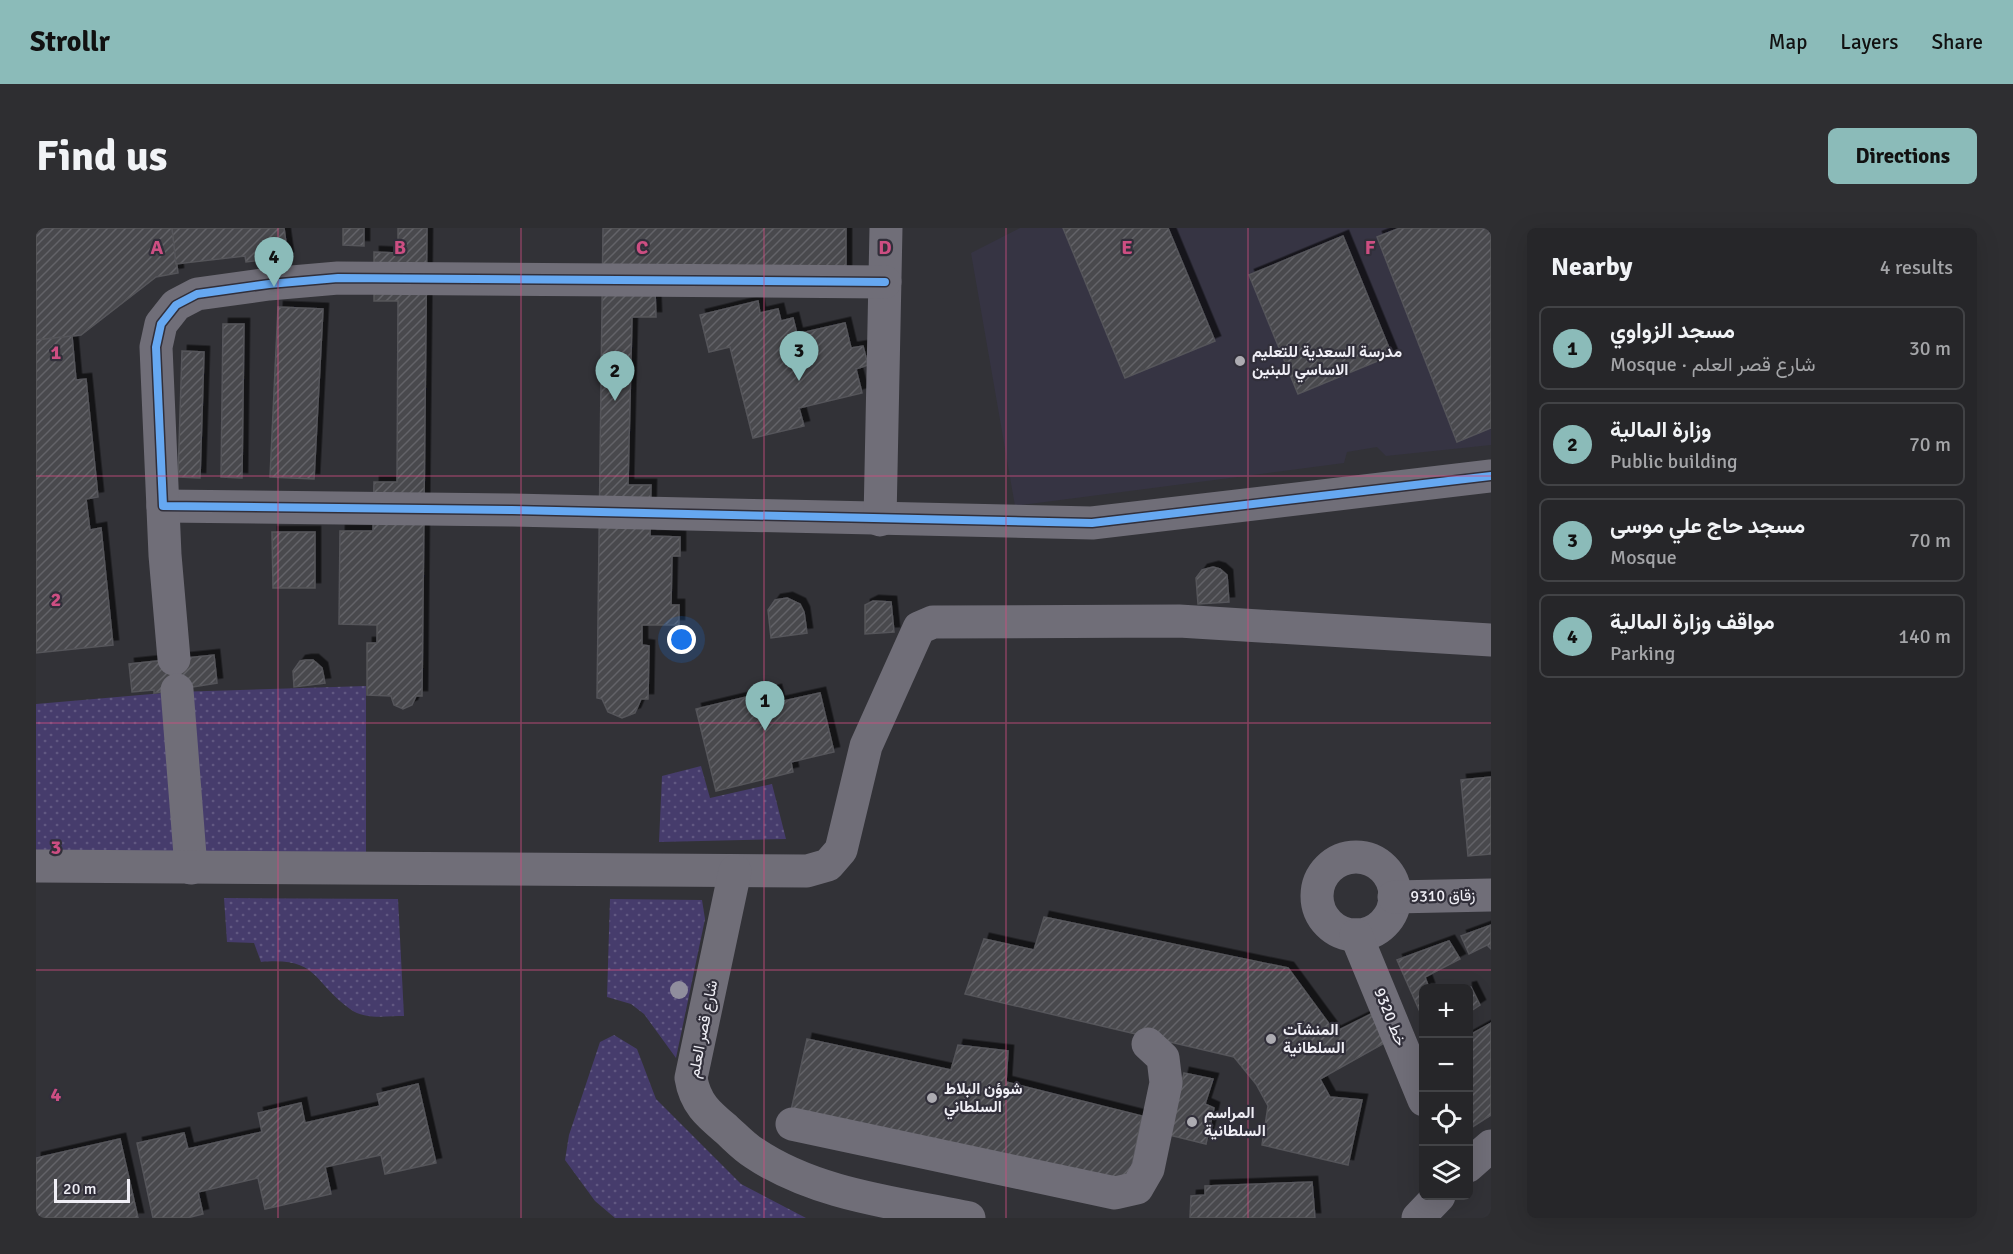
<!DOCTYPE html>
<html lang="en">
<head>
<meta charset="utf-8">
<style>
	body { margin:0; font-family:Signika,Vazirmatn,sans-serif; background:#2e2e31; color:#f1f3f6 }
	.controls { position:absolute; right:18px; bottom:18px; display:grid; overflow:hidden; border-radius:9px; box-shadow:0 6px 24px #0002 }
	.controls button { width:54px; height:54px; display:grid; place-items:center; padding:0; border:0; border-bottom:2px solid #424346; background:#262629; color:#f1f3f6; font:30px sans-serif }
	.scale { position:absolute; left:18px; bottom:15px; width:76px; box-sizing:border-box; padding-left:6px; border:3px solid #efeef5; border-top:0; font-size:16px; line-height:21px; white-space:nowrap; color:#efeef5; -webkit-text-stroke:4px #312f3a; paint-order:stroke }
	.you { position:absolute; left:646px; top:412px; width:21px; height:21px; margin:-15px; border:4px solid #fff; border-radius:50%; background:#1a73e8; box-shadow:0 0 0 9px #1a73e833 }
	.badge { display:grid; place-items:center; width:39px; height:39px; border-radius:50%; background:#8bbbb9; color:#111; font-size:20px; font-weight:700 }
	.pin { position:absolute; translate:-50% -50px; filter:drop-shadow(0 2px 3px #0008) }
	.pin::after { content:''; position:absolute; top:32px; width:21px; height:18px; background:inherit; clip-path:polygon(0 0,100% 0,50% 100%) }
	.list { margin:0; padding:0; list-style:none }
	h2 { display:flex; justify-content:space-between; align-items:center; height:78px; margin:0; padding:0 24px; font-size:26px }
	h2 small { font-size:20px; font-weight:400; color:#a4a5a8 }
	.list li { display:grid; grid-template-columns:39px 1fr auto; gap:18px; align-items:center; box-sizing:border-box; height:84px; margin:0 12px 12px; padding:0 12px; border:2px solid #424346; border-radius:9px }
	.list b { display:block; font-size:22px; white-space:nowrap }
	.list p { margin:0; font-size:20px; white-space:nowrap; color:#a4a5a8 }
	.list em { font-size:20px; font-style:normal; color:#a4a5a8 }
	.icon { flex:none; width:33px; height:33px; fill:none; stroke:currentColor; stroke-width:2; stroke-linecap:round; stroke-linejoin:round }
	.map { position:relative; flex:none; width:1455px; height:990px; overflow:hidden; border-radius:9px }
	header { display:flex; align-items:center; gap:36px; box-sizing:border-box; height:84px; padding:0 30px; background:#8bbbb9; color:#111 }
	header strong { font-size:28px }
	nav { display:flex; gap:33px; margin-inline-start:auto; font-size:21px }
	.intro { display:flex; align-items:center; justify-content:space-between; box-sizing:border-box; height:144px; padding:0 36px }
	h1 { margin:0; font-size:42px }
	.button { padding:15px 27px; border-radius:9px; background:#8bbbb9; color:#111; font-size:21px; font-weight:700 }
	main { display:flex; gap:36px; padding:0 36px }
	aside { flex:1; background:#262629; border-radius:9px; box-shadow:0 6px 24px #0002 }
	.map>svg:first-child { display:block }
	.built { fill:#363443 }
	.grass { fill:url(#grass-dots) }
	.building { fill:url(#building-hatch); stroke:#55555a; stroke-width:1.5; filter:url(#shadow) }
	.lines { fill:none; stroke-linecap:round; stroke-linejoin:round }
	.minor { stroke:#706e78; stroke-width:33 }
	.cycleway-casing { stroke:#312f3a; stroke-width:11 }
	.cycleway { stroke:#66a8f1; stroke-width:8 }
	.tree { fill:#908e9d }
	.grid { fill:none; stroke:#cd4e82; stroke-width:1.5; stroke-opacity:0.55 }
	.poi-dot { fill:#adacb2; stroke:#312f3a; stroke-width:2 }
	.labels { text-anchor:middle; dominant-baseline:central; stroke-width:4.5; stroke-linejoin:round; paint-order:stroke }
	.poi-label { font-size:16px; font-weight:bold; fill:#efeef5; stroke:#312f3a; text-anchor:start }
	.street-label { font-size:16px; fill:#efeef5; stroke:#312f3a }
	.grid-label { font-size:20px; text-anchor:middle; font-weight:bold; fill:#cd4e82; stroke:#312f3a; stroke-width:4.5; stroke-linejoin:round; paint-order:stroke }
</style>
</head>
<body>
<header>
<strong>Strollr</strong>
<nav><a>Map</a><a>Layers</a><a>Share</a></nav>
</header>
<div class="intro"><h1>Find us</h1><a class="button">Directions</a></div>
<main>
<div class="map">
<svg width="1455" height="990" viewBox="0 0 1455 990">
	<defs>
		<pattern id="grass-dots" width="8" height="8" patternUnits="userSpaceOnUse" patternTransform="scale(1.5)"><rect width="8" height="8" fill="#463c6c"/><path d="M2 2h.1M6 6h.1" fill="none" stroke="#615882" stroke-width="1.8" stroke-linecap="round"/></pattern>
		<pattern id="building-hatch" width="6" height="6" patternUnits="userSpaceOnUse" patternTransform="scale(1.5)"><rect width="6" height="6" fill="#49494d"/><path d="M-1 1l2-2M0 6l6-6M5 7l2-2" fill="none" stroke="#646467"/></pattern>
		<filter id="shadow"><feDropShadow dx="5.5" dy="-5.5" stdDeviation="0" flood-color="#0009"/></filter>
	</defs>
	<rect width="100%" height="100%" fill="#323237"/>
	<!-- built -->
	<polygon class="built" points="984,0 1455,0 1455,217 1350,228 1341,219 1311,224 1308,235 979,278 935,25"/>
	<!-- grass -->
	<g class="grass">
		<polygon points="330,458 330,640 0,637 0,476 139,464"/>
		<polygon points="665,538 674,570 736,556 750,611 623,614 626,548"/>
		<path d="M 188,670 L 362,671 L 368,788 C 350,788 329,792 314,781 C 276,754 283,729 225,734 L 218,715 L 191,714 Z"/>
		<polygon points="574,671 666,672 669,691 640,830 608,786 595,776 571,769"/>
		<polygon points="578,807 601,821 620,871 705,956 770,990 579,990 559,973 529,932 533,907 564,814"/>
	</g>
	<!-- building -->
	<g class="building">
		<polygon points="15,0 136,0 142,45 120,49 45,107 0,112 0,1"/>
		<polygon points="136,0 248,0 252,29 210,34 209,28 140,36"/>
		<polygon points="307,0 328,0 328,18 307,17"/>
		<polygon points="362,0 391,0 386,468 380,468 376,477 367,481 358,477 355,468 331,467 331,415 341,415 341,397 303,396 304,303 337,303 338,254 361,254 362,73 338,73 338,24 362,25"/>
		<polygon points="567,0 810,0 810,50 619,63 620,89 596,89 592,257 615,257 614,308 644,309 644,328 636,328 635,377 643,377 643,397 606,397 606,417 613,418 612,471 605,471 599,485 586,490 572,484 566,471 561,470"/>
		<polygon points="1027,0 1132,0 1179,113 1089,150"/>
		<polygon points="1364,0 1455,0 1455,200 1421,214 1341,9"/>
		<polygon points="1307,8 1356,127 1262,166 1213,47"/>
		<polygon points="722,73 724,85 742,81 745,93 757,90 761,106 809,95 815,120 827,118 832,137 820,141 826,165 763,180 768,198 717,210 694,119 673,124 664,87"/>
		<polygon points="242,79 287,81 278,251 234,249"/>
		<polygon points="187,96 208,96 206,250 185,249"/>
		<polygon points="36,108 40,152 50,151 62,269 50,271 54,302 65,300 77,417 0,425 0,112"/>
		<polygon points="146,123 168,124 164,250 142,249"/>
		<polygon points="236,304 279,304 279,360 237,360"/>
		<polygon points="1177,339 1184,341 1191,347 1193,374 1162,376 1160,350 1166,342"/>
		<polygon points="751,370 764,376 768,384 771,405 735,410 732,382 739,372"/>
		<polygon points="837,373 855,374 858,404 829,406 829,377"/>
		<polygon points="178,427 181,455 118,465 118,462 96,464 93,436"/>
		<polygon points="270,432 277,432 286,440 289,455 258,459 257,443 264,433"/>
		<polygon points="740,462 743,474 784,465 798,524 755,534 757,544 680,563 660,481"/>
		<polygon points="1455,549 1455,626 1432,628 1425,552"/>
		<polygon points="1008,689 1252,740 1299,804 1335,786 1352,813 1284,851 1294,869 1326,872 1312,937 1226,917 1232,878 1220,856 1198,829 929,766 948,711 998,722"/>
		<polygon points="1455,697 1455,721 1451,717 1433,726 1425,708"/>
		<polygon points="1413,713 1424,731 1389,749 1393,760 1388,760 1388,793 1361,732"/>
		<polygon points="1435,759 1444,777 1432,785 1431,760"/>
		<polygon points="1455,795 1455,887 1435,900 1432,808"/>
		<polygon points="771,811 915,842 922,817 972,823 970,854 1106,888 1092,956 754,887"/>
		<polygon points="1148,845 1177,851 1169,876 1178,880 1170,916 1133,907"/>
		<polygon points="382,856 400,935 349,946 345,927 289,939 295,966 229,981 222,950 162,964 167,986 151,990 117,990 101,915 148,905 152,921 226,904 222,885 265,875 269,895 344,878 341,866"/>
		<polygon points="84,911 102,990 0,990 0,930"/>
		<polygon points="1276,954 1279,990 1154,990 1155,968 1169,967 1169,958"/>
	</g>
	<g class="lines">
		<!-- minor -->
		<g class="minor">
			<polyline points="127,278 476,282 1056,295 1455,248"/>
			<polyline points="844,292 850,0"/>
			<polyline points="138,431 129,327 120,119 125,96 140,77 161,66 233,56 302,50 849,54"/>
			<polyline points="141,462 155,640"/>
			<circle cx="1320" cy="668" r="39"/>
			<polyline points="0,638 771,643 792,637 805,622 830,518 883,400 897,394 1143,393 1455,412"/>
			<path d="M 699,643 L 655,850 C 659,875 672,886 690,901 C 699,909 708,919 718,925 C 780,967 862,975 933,990"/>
			<polyline points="1358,669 1455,667"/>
			<polyline points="1320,707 1388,872"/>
			<polyline points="756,896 1079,965 1101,960 1112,941 1130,855 1127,830 1112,816"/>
			<polyline points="1432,938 1455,918"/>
			<polyline points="1382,990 1403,968"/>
		</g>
		<defs>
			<polyline id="cycleway" points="849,54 302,50 233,56 161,66 140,77 125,96 120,119 127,278 476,282 1056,295 1455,248"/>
		</defs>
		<!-- cycleway casing -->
		<use href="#cycleway" class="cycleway-casing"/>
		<!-- cycleway -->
		<use href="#cycleway" class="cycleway"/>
	</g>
	<!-- trees -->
	<circle class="tree" cx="643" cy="762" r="9"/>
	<!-- grid -->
	<path class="grid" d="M 242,0 L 242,990M 485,0 L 485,990M 728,0 L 728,990M 970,0 L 970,990M 1212,0 L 1212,990M 0,248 L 1455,248M 0,495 L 1455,495M 0,742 L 1455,742"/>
	<!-- markers -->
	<g class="poi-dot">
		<circle cx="1204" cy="133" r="6"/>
		<circle cx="1235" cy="811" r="6"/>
		<circle cx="896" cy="870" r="6"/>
		<circle cx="1156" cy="894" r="6"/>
	</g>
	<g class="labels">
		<!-- poi labels -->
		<g class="poi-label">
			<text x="1216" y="124">مدرسة السعدية للتعليم<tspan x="1216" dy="18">الاساسي للبنين</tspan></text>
			<text x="1247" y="802">المنشآت<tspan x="1247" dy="18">السلطانية</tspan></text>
			<text x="908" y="861">شوؤن البلاط<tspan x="908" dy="18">السلطاني</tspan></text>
			<text x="1168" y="885">المراسم<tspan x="1168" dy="18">السلطانية</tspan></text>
		</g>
		<!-- street labels -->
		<g class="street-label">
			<text transform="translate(1407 668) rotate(-1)">زقاق 9310</text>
			<text transform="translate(1354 789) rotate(68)">9320 خط</text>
			<text transform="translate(667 801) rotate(-79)">شارع قصر العلم</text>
		</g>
	</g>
	<g class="grid-label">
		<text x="121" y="26">A</text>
		<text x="364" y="26">B</text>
		<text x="606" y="26">C</text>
		<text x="849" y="26">D</text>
		<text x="1091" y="26">E</text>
		<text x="1334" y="26">F</text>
		<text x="20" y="131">1</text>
		<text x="20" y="378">2</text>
		<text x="20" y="626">3</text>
		<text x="20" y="873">4</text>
	</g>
</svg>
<div class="controls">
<button>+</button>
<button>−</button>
<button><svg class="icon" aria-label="locate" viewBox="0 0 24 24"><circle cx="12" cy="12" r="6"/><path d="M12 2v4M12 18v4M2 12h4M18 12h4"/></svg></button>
<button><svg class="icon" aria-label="layers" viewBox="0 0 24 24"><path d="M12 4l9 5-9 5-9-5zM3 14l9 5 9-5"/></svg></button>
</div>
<div class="scale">20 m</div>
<div class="you"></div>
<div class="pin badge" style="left:729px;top:503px">1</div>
<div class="pin badge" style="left:579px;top:173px">2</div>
<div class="pin badge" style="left:763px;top:153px">3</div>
<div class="pin badge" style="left:238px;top:59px">4</div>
</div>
<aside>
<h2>Nearby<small>4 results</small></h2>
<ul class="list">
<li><span class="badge">1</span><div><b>مسجد الزواوي</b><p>Mosque · شارع قصر العلم</p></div><em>30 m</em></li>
<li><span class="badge">2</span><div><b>وزارة المالية</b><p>Public building</p></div><em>70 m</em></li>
<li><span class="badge">3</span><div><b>مسجد حاج علي موسى</b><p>Mosque</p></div><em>70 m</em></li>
<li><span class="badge">4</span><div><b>َمواقف وزارة المالية</b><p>Parking</p></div><em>140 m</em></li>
</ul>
</aside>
</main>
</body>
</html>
